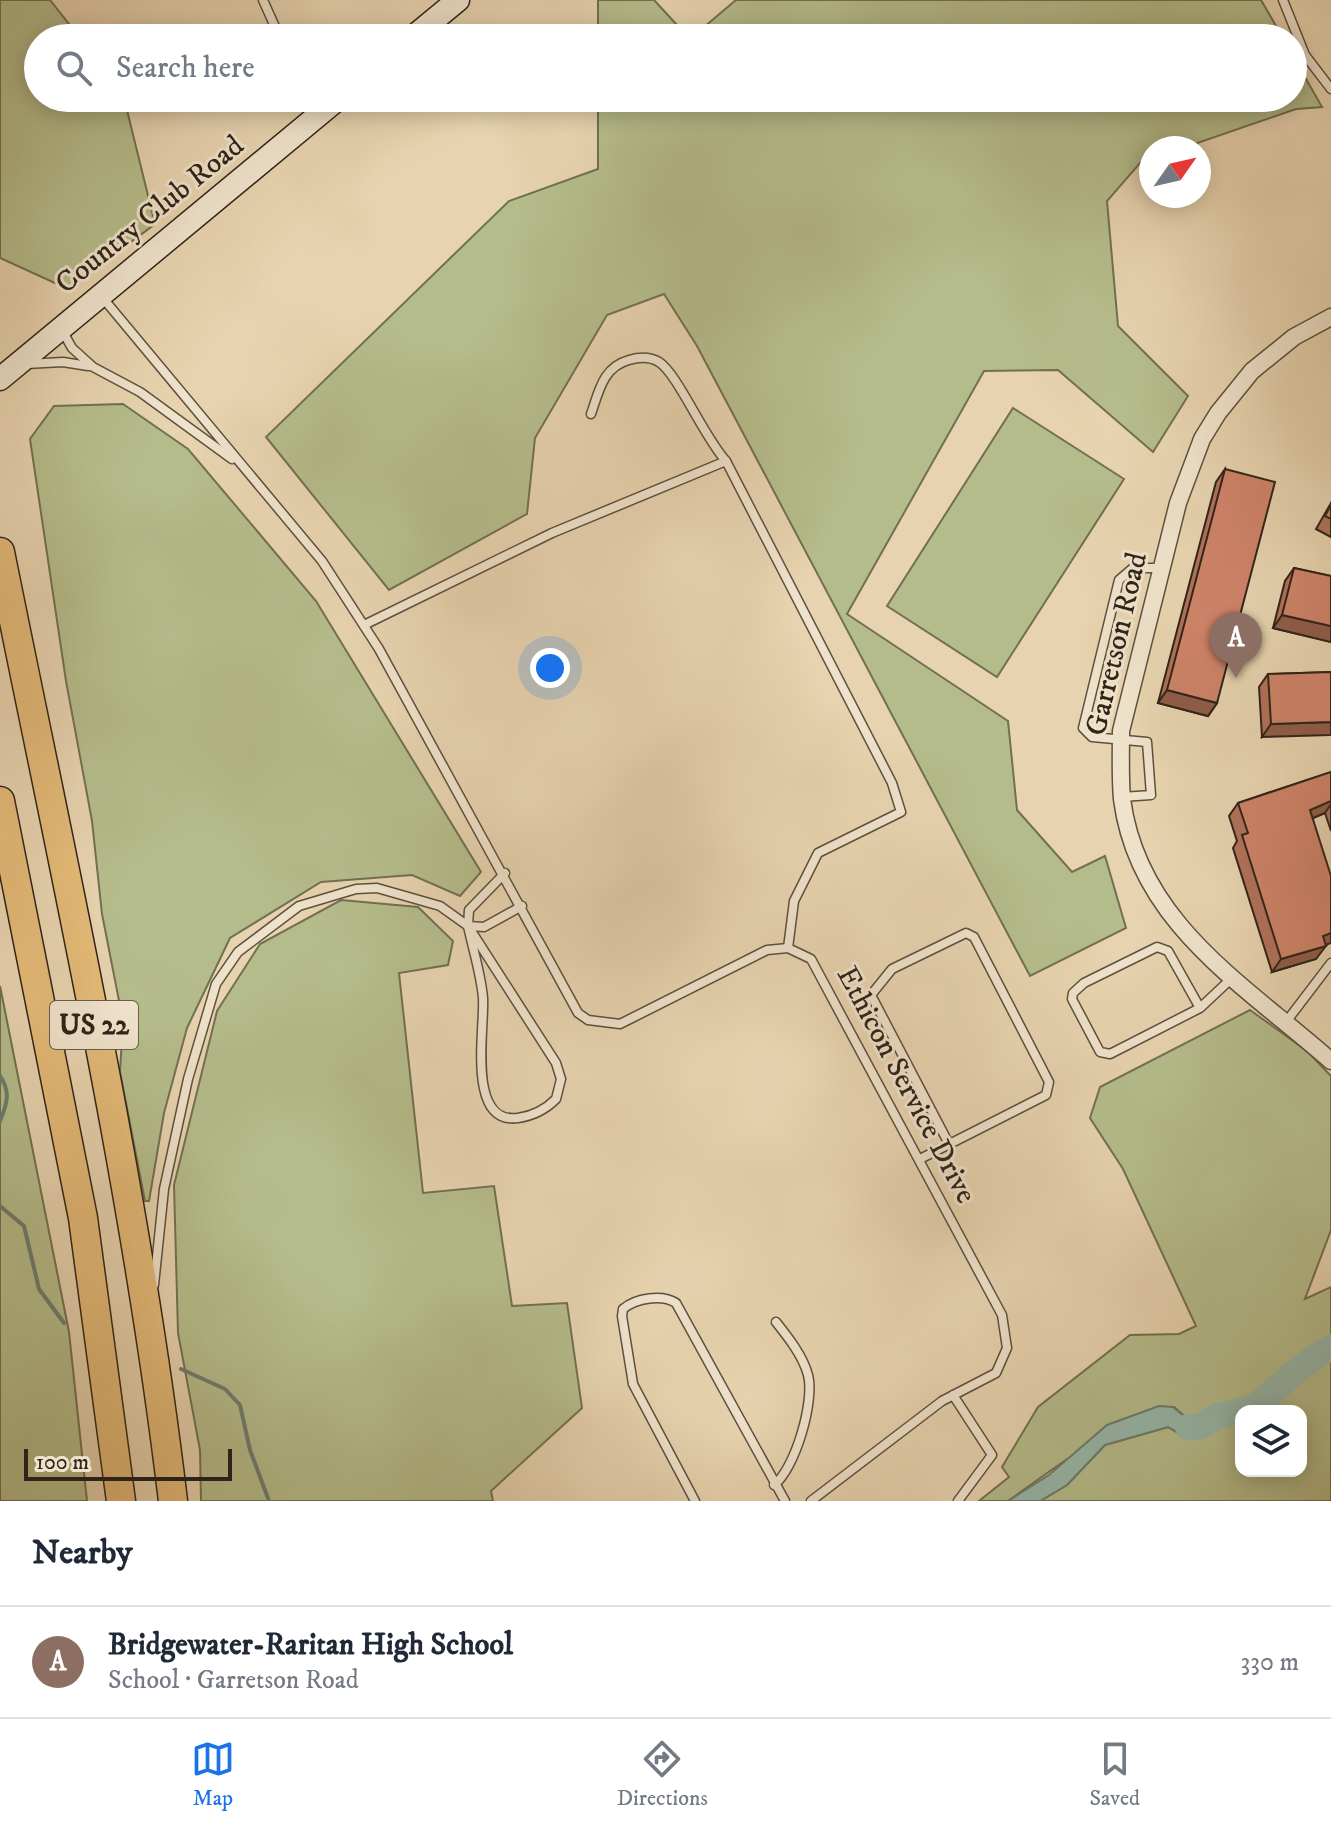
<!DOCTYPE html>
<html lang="en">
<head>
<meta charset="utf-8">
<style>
	body { margin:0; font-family:"IM FELL DW Pica",serif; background:#f6f6f7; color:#1f2937 }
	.controls { position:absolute; right:24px; bottom:24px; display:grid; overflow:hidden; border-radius:16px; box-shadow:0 4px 20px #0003 }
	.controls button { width:72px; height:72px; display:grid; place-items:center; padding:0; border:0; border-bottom:2px solid #e0e1e3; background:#fff; color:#1f2937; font:40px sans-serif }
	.compass { position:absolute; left:1139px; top:136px; width:72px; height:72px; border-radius:50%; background:#fff; box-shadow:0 4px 20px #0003; rotate:56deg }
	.scale { position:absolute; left:24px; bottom:20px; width:208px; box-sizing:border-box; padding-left:8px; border:4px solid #2f2419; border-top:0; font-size:22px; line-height:28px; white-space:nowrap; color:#2f2419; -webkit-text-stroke:6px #efe2cb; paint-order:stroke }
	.you { position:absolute; left:550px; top:668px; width:28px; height:28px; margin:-20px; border:6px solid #fff; border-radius:50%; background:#1a73e8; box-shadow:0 0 0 12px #1a73e833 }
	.badge { display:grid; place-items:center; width:52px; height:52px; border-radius:50%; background:#1a73e8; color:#fff; font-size:26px; font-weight:700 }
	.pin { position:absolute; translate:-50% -66px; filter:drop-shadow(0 2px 4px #0008) }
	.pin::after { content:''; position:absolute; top:42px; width:28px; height:24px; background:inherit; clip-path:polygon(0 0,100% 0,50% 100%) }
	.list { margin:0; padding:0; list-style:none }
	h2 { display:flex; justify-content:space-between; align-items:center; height:104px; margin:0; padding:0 32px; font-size:34px }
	h2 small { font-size:26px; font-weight:400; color:#747a83 }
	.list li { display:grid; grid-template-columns:52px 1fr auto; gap:24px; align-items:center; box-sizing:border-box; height:112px; padding:0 32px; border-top:2px solid #e0e1e3 }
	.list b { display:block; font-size:30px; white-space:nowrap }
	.list p { margin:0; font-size:26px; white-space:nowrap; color:#747a83 }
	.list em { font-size:26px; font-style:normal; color:#747a83 }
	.icon { flex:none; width:44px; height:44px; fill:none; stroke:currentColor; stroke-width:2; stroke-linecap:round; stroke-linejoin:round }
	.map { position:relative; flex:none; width:1331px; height:1501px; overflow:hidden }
	.search { position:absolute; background:#fff; box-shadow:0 4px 20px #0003; left:24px; right:24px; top:24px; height:88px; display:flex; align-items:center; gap:20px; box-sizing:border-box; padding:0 28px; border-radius:44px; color:#747a83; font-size:30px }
	.sheet { height:216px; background:#fff }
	nav { display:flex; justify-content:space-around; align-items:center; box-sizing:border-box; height:112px; border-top:2px solid #e0e1e3; background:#fff; font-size:22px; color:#747a83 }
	nav a { display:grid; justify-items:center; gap:4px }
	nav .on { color:#1a73e8 }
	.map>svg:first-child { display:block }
	.green { fill:#b5bc8b; stroke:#727052; stroke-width:2; fill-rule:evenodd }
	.water { fill:#97b8aa; stroke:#6d7d70; stroke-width:2 }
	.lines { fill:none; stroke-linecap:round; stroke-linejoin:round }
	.stream { stroke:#6d7d70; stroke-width:4 }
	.river { stroke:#97b8aa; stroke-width:26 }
	.lane-casing { stroke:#5d503e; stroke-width:11 }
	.street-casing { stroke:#5d503e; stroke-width:19 }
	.secondary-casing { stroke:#2f2419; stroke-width:25 }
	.highway-casing { stroke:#2f2419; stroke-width:31 }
	.lane { stroke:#efe2cb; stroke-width:8 }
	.street { stroke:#efe2cb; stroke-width:16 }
	.secondary { stroke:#efe2cb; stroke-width:22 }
	.highway { stroke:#e4ba78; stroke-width:28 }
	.wall { fill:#b1715a; stroke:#2f2419; stroke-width:2 }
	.shaded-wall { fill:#905c4a; stroke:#2f2419; stroke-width:2 }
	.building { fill:#ce8369; stroke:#2f2419; stroke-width:2 }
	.labels { text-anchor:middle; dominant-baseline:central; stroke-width:6; stroke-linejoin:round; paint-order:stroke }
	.shield { fill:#efe2cb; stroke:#695d4e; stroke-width:2 }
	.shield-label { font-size:28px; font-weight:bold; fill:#2f2419 }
	.street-label { font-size:30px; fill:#2f2419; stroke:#efe2cb }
</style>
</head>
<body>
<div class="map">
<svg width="1331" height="1501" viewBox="0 0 1331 1501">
	<rect width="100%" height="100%" fill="#e7d3af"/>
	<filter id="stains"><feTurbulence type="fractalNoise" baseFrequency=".0025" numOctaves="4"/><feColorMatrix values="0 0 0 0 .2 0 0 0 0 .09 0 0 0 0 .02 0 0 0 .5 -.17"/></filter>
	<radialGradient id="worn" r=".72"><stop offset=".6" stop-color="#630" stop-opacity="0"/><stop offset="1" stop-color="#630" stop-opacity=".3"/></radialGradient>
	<!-- green -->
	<g class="green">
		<polygon points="0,0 50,0 80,38 38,38 38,98 124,98 155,224 68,289 0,258"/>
		<polygon points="598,0 654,0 689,38 598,38"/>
		<polygon points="736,0 1261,0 1283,38 691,38"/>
		<polygon points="1293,56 1322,107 1296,109 1183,148 1151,148 1151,159 1140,163 1107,201 1118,326 1188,396 1153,452 1058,370 984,371 847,614 1008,721 1017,810 1072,872 1105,856 1126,928 1030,976 697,346 664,294 607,315 535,438 527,514 389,590 266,437 509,201 598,169 598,98 1293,98"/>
		<polygon points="123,404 188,449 316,601 481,872 460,896 412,875 321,882 230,938 187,1028 164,1113 149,1201 145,1201 120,1072 123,1021 102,914 92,821 66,681 30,439 54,406"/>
		<polygon points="1013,408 1124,479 997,677 887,606"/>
		<polygon points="341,900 418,907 453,941 448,965 399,973 423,1193 494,1186 512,1306 567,1303 582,1408 491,1491 493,1501 201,1501 200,1450 178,1333 174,1185 217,1011 260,944"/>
		<polygon points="0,986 69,1332 87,1501 0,1501"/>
		<path d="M 1250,1010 L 1307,1051 L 1331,1076 L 1331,1230 L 1305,1299 L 1331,1287 L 1331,1501 L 1040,1501 L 1067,1485 L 1105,1445 L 1168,1427 L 1178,1433 L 1216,1417 L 1191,1422 L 1174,1407 L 1067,1459 L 1008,1501 L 979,1501 L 1009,1477 L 1002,1467 L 1038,1407 L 1130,1335 L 1179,1334 L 1196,1326 L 1123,1169 L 1090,1118 L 1100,1087 ZM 1241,1411 L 1301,1411 L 1301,1471 L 1241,1471 Z"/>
	</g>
	<!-- water -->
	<path class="water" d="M 1159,1406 L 1173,1407 L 1191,1422 L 1218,1416 C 1205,1435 1187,1439 1168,1427 L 1105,1445 L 1067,1485 L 1040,1501 L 1008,1501 L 1049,1475 L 1107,1425 Z"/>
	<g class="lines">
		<!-- stream -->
		<g class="stream">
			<path d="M 0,1076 C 11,1092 7,1104 0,1121"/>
			<polyline points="0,1206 24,1226 39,1289 64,1323"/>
			<polyline points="181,1369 225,1389 240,1405 250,1450 269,1501"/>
		</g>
		<!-- river -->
		<polyline class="river" points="1188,1427 1199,1427 1218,1416 1254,1408 1301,1367 1331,1347"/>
		<defs>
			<g id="lane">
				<polyline points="263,0 280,38"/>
				<polyline points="1283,0 1305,55 1331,89"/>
				<polyline points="312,98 321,112"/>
				<polyline points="102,297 322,561 379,649 578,1013 588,1020 620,1024 767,950 788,948 811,959 1002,1315 1007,1348 996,1373 942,1401 811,1501"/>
				<polyline points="63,332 72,348 93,367 140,392 232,459"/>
				<polyline points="26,364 63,362 88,366"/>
				<path d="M 591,414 C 599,391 603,367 629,360 C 639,357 649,356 659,362 C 677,373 705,439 726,461 L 892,783 L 901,812 L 818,853 L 794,901 L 788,948"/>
				<polyline points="364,625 552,533 726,461"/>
				<polyline points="1122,797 1151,795 1147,742 1092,737 1083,728 1119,580 1133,568 1161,568"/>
				<path d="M 468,926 L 556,1063 L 561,1079 L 556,1099 C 546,1109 532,1116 518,1118 C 466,1125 485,1028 483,998 C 481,974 473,950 468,926 Z"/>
				<polyline points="468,926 469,910 505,873"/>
				<polyline points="1200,1008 1168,951 1157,947 1084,983 1073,993 1072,999 1100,1052 1110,1054 1200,1008 1232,978"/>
				<polyline points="1286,1022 1331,963"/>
				<polyline points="920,1159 1046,1095 1049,1082 974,937 966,933 892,969 871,995 949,1144"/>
				<polyline points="154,1285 164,1189 188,1079 216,984 238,952 299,906 356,889 377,888 440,906 468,926 484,927 522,906"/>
				<polyline points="953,1395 992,1455 958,1501"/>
				<path d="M 774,1485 C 795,1469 815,1401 808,1375 C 803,1356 788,1337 776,1322"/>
				<path d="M 695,1501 L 633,1384 L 622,1316 L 623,1309 C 636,1298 662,1294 676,1303 L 785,1501"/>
			</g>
			<path id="street" d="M 1331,317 L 1294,337 L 1252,371 L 1218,413 L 1202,439 L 1178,503 L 1121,731 C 1121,754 1120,776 1122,799 C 1138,923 1245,985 1331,1061"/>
			<g id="secondary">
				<polyline points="412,38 458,0"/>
				<polyline points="0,379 339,98"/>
			</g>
			<g id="highway">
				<path d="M 0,552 C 63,867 135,1182 173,1501"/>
				<polyline points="0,801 83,1218 121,1501"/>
			</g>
		</defs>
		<!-- lane casing -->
		<use href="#lane" class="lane-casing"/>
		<!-- street casing -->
		<use href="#street" class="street-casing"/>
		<!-- secondary casing -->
		<use href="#secondary" class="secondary-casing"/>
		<!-- highway casing -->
		<use href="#highway" class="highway-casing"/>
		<!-- lane -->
		<use href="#lane" class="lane"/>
		<!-- street -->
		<use href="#street" class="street"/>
		<!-- secondary -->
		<use href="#secondary" class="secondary"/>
		<!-- highway -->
		<use href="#highway" class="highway"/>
	</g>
	<!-- wall -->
	<g class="wall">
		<polygon points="1225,469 1217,703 1208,716 1158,703 1216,482"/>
		<polygon points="1331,503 1331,537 1316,529"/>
		<polygon points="1294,568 1331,576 1331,642 1273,628 1285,581"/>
		<polygon points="1331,672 1262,737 1259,687 1268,674"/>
		<polygon points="1331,772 1331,831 1325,813 1313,818 1325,945 1316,959 1272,972 1233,848 1237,841 1229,816 1238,803"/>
	</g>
	<!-- shaded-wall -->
	<g class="shaded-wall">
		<polygon points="1282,615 1331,626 1331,642 1273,628"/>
		<polygon points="1167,690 1217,703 1208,716 1158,703"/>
		<polygon points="1331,722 1331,735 1262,737 1271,724"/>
		<polygon points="1331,801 1331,804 1325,813 1301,823 1310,810"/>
		<polygon points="1331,933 1331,943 1314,949 1323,936"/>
		<polygon points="1326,946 1316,959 1272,972 1281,959"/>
	</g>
	<!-- building -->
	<g class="building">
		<polygon points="1225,469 1275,482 1217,703 1167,690"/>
		<polygon points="1331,505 1331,519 1325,516"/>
		<polygon points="1294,568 1331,576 1331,626 1282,615"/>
		<polygon points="1331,672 1331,722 1271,724 1268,674"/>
		<polygon points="1331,772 1331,801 1310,810 1331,876 1331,933 1323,936 1326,946 1281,959 1242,835 1248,833 1238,803"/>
	</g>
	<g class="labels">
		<!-- shield labels -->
		<rect class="shield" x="50" y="1001" width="88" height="48" rx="6"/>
		<g class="shield-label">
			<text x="94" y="1025">US 22</text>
		</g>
		<!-- street labels -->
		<g class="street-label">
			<text transform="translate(150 215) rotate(-39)">Country Club Road</text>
			<text transform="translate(1117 644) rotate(-77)">Garretson Road</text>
			<text transform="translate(906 1085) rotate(62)">Ethicon Service Drive</text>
		</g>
	</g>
	<rect width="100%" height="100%" filter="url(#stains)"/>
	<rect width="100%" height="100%" fill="url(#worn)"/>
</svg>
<div class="controls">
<button><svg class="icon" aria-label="layers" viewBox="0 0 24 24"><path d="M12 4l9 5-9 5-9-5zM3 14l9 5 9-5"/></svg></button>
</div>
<svg class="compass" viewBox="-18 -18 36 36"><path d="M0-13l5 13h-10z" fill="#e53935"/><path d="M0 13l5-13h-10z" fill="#747a83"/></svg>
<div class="scale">100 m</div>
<div class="you"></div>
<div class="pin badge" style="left:1236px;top:678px;background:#8d6e63">A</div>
<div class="search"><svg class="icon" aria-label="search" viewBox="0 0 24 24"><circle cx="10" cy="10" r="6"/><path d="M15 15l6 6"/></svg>Search here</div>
</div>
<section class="sheet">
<h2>Nearby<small></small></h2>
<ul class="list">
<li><span class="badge" style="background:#8d6e63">A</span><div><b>Bridgewater-Raritan High School</b><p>School · Garretson Road</p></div><em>330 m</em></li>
</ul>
</section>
<nav>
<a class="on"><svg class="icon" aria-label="map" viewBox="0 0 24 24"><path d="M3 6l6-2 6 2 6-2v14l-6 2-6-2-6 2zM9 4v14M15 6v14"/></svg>Map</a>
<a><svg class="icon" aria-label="directions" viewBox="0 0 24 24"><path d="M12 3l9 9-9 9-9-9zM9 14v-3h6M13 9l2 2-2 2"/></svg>Directions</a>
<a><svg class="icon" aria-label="saved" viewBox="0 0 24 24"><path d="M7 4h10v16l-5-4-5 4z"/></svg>Saved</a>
</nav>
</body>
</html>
